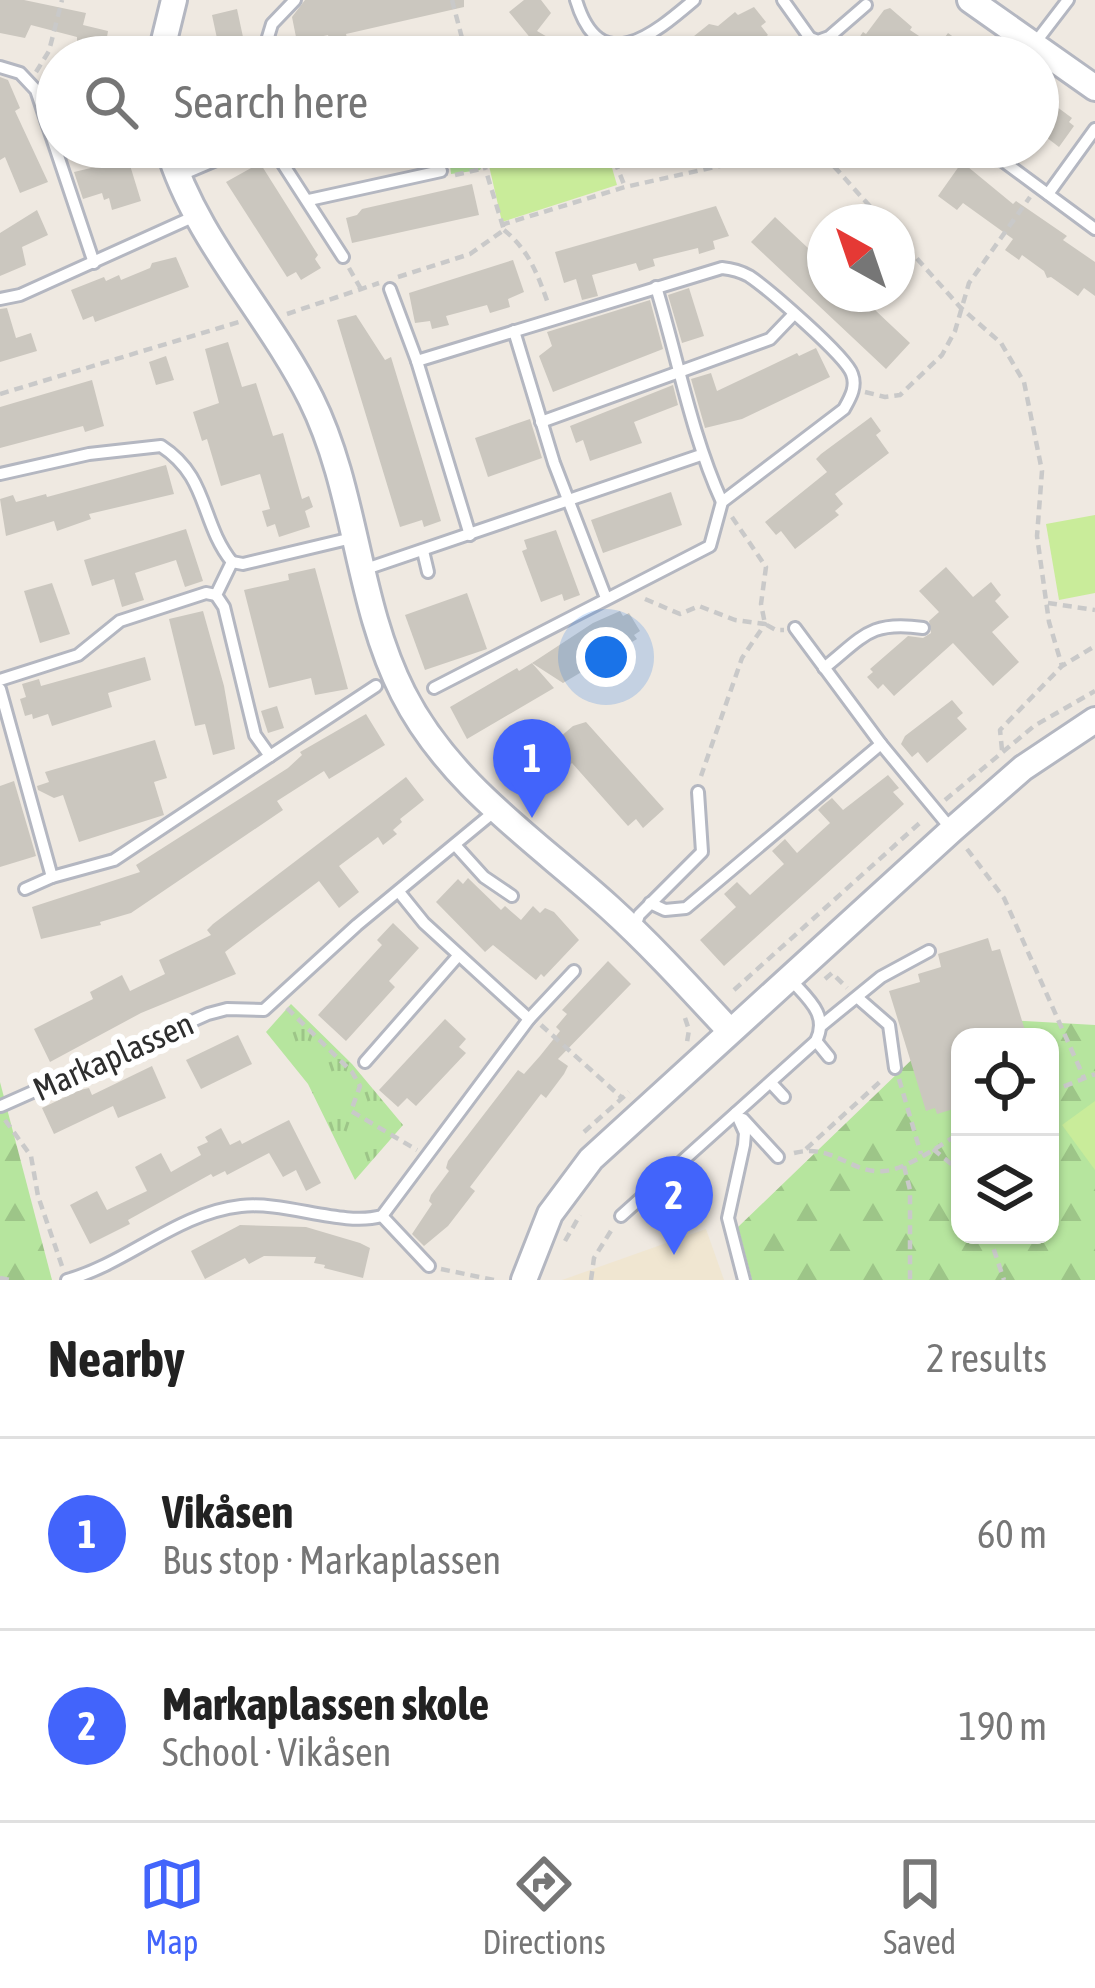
<!DOCTYPE html>
<html lang="en">
<head>
<meta charset="utf-8">
<style>
	body { margin:0; font-family:"Asap Condensed",sans-serif; background:#f6f6f6; color:#222 }
	.controls { position:absolute; right:36px; bottom:36px; display:grid; overflow:hidden; border-radius:24px; box-shadow:0 3px 9px #0004 }
	.controls button { width:108px; height:108px; display:grid; place-items:center; padding:0; border:0; border-bottom:3px solid #e0e0e0; background:#fff; color:#222; font:60px sans-serif }
	.compass { position:absolute; left:807px; top:204px; width:108px; height:108px; border-radius:50%; background:#fff; box-shadow:0 3px 9px #0004; rotate:320deg }
	.you { position:absolute; left:606px; top:657px; width:42px; height:42px; margin:-30px; border:9px solid #fff; border-radius:50%; background:#1a73e8; box-shadow:0 0 0 18px #1a73e833 }
	.badge { display:grid; place-items:center; width:78px; height:78px; border-radius:50%; background:#4264fb; color:#fff; font-size:39px; font-weight:700 }
	.pin { position:absolute; translate:-50% -99px; filter:drop-shadow(0 3px 6px #0008) }
	.pin::after { content:''; position:absolute; top:63px; width:42px; height:36px; background:inherit; clip-path:polygon(0 0,100% 0,50% 100%) }
	.list { margin:0; padding:0; list-style:none }
	h2 { display:flex; justify-content:space-between; align-items:center; height:156px; margin:0; padding:0 48px; font-size:51px }
	h2 small { font-size:39px; font-weight:400; color:#767676 }
	.list li { display:grid; grid-template-columns:78px 1fr auto; gap:36px; align-items:center; box-sizing:border-box; height:192px; padding:0 48px; border-top:3px solid #e0e0e0 }
	.list b { display:block; font-size:45px; white-space:nowrap }
	.list p { margin:0; font-size:39px; white-space:nowrap; color:#767676 }
	.list em { font-size:39px; font-style:normal; color:#767676 }
	.icon { flex:none; width:66px; height:66px; fill:none; stroke:currentColor; stroke-width:2; stroke-linecap:round; stroke-linejoin:round }
	.map { position:relative; flex:none; width:1095px; height:1280px; overflow:hidden }
	.search { position:absolute; background:#fff; box-shadow:0 3px 9px #0004; left:36px; right:36px; top:36px; height:132px; display:flex; align-items:center; gap:30px; box-sizing:border-box; padding:0 42px; border-radius:66px; color:#767676; font-size:45px }
	.sheet { height:540px; background:#fff }
	nav { display:flex; justify-content:space-around; align-items:center; box-sizing:border-box; height:168px; border-top:3px solid #e0e0e0; background:#fff; font-size:33px; color:#767676 }
	nav a { display:grid; justify-items:center; gap:6px }
	nav .on { color:#4264fb }
	.map>svg:first-child { display:block }
	.education { fill:#f0e6d1 }
	.forest { fill:url(#forest-firs); fill-rule:evenodd }
	.park { fill:url(#park-tufts) }
	.pitch { fill:#c9ec9a }
	.building { fill:#cbc7bf }
	.lines { fill:none; stroke-linecap:round; stroke-linejoin:round }
	.service-casing { stroke:#b4b7c1; stroke-width:16 }
	.tertiary-casing { stroke:#b4b7c1; stroke-width:30 }
	.path { stroke:#c9c9c9; stroke-width:4.5; stroke-dasharray:9 6; stroke-linecap:butt }
	.service { stroke:#fff; stroke-width:10 }
	.tertiary { stroke:#fff; stroke-width:24 }
	.labels { text-anchor:middle; dominant-baseline:central; stroke-width:12; stroke-linejoin:round; paint-order:stroke }
	.street-label { font-size:33px; fill:#2e2e2e; stroke:#fff }
</style>
</head>
<body>
<div class="map">
<svg width="1095" height="1280" viewBox="0 0 1095 1280">
	<defs>
		<pattern id="forest-firs" width="22" height="20" patternUnits="userSpaceOnUse" patternTransform="scale(3)"><rect width="22" height="20" fill="#b6e59e"/><path d="M5 1l3.5 6h-7zM16 11l3.5 6h-7z" fill="#9dc588"/></pattern>
		<pattern id="park-tufts" width="24" height="20" patternUnits="userSpaceOnUse" patternTransform="scale(3)"><rect width="24" height="20" fill="#b6e59e"/><path d="M3 7l-1-3M5 7V3M7 7l1-3M15 17l-1-3M17 17v-4M19 17l1-3" fill="none" stroke="#9dc588"/></pattern>
	</defs>
	<rect width="100%" height="100%" fill="#efe9e1"/>
	<!-- education -->
	<polygon class="education" points="706,1229 724,1280 562,1280"/>
	<!-- forest -->
	<g class="forest">
		<path d="M 956,1017 L 1095,1025 L 1095,1280 L 752,1280 L 738,1227 ZM 960,1037 L 1050,1037 L 1050,1235 L 960,1235 Z"/>
		<polygon points="0,1082 52,1280 0,1280"/>
	</g>
	<!-- park -->
	<g class="park">
		<polygon points="448,147 495,147 496,151 487,157 480,170 451,174"/>
		<polygon points="291,1004 352,1064 403,1125 355,1180 308,1084 266,1032"/>
	</g>
	<!-- pitch -->
	<g class="pitch">
		<polygon points="518,147 606,147 617,185 502,222 487,157"/>
		<polygon points="1095,515 1095,593 1059,600 1046,524"/>
		<polygon points="1095,1101 1095,1170 1062,1125"/>
	</g>
	<!-- building -->
	<g class="building">
		<polygon points="0,0 24,0 86,13 83,25 108,31 107,37 120,40 116,57 77,57 77,37 31,25 25,38 0,33"/>
		<polygon points="305,0 464,0 464,7 346,34 347,38 330,42 328,35 297,42 292,17"/>
		<polygon points="524,0 541,0 551,13 537,31 563,46 557,57 546,57 509,12"/>
		<polygon points="754,7 766,22 761,26 768,35 750,49 743,41 724,57 668,57 709,24 718,26 735,12 738,15"/>
		<polygon points="890,8 912,27 910,30 937,48 948,33 981,57 846,57 863,32 866,34 884,10"/>
		<polygon points="237,9 243,37 239,42 242,57 221,57 212,15"/>
		<polygon points="0,77 8,80 20,108 15,111 48,182 20,193 5,157 0,160"/>
		<polygon points="1038,93 1072,118 1069,122 1074,126 1059,147 1038,131"/>
		<polygon points="323,147 371,147 372,154 316,167 312,150"/>
		<polygon points="116,162 129,162 141,201 112,210 109,198 104,200 102,193 83,199 74,172"/>
		<polygon points="962,162 1013,204 1016,201 1067,236 1063,240 1095,262 1095,296 1084,288 1078,296 1051,277 1047,278 1044,271 1022,255 1019,260 1005,250 1013,239 963,203 957,210 938,196"/>
		<polygon points="260,163 318,255 315,259 321,268 301,280 296,272 287,277 226,182"/>
		<polygon points="472,184 479,215 352,243 346,218 357,215 362,209"/>
		<polygon points="716,206 729,236 713,241 715,249 699,254 698,248 653,259 655,266 639,271 636,263 592,275 598,296 582,300 576,279 564,283 555,252"/>
		<polygon points="37,210 48,235 22,247 26,265 0,276 0,233"/>
		<polygon points="775,217 825,264 825,294 858,294 910,343 886,369 751,242"/>
		<polygon points="176,257 189,287 95,322 93,316 83,320 71,290 104,277 106,281 119,275 121,280 150,268 152,263"/>
		<polygon points="513,260 524,292 508,299 510,307 490,313 487,305 446,316 449,325 432,329 430,321 415,323 409,293"/>
		<polygon points="689,288 704,336 682,343 668,295"/>
		<polygon points="650,300 663,349 553,392 539,356 552,346 547,332"/>
		<polygon points="7,308 16,338 31,333 37,351 0,362 0,309"/>
		<polygon points="356,315 385,360 391,357 441,521 424,527 422,520 400,527 337,320"/>
		<polygon points="228,342 242,387 256,383 273,436 283,433 302,499 309,496 313,507 305,511 310,527 279,537 275,524 267,527 262,511 270,509 260,474 221,486 207,439 202,441 193,412 219,403 205,349"/>
		<polygon points="816,348 830,377 742,419 705,428 691,379 711,373 717,391 797,353 799,356"/>
		<polygon points="166,356 174,380 156,385 149,362"/>
		<polygon points="92,380 104,426 85,432 83,426 0,448 0,407"/>
		<polygon points="673,385 678,405 634,422 642,443 590,461 583,440 576,443 570,426"/>
		<polygon points="871,417 881,431 876,435 889,453 835,494 843,504 835,511 839,515 795,549 781,531 776,535 765,522 827,472 816,459 821,454"/>
		<polygon points="530,419 542,458 488,477 475,438"/>
		<polygon points="166,465 174,494 89,514 91,519 57,531 54,521 6,536 0,499 13,495 16,502 46,494 47,497"/>
		<polygon points="671,492 682,525 603,553 591,520"/>
		<polygon points="186,529 203,581 185,587 176,560 135,573 144,600 122,607 114,579 92,586 84,560"/>
		<polygon points="556,530 580,595 564,601 562,594 541,602 522,551 527,549 524,540"/>
		<polygon points="946,567 973,597 991,582 1001,595 995,601 1009,617 992,632 1019,662 993,686 953,643 894,696 883,684 878,689 867,677 873,672 870,669 908,636 923,638 931,633 929,621 939,612 919,591"/>
		<polygon points="315,568 348,689 315,695 311,678 269,688 244,590 289,580 288,574"/>
		<polygon points="52,583 70,634 40,643 24,591"/>
		<polygon points="467,593 487,649 425,670 405,615"/>
		<polygon points="203,611 224,686 235,749 213,755 205,724 195,726 169,619"/>
		<polygon points="620,611 623,616 629,613 640,631 634,635 637,639 563,683 532,663 593,623"/>
		<polygon points="145,657 151,680 108,693 112,707 52,726 48,714 33,719 32,714 25,716 20,699 26,697 22,684 39,679 41,686"/>
		<polygon points="532,663 554,688 467,739 450,707 517,668 519,671"/>
		<polygon points="952,700 963,713 957,718 967,729 927,763 918,752 912,757 901,744 905,736"/>
		<polygon points="277,706 284,728 268,733 261,711"/>
		<polygon points="366,714 385,745 329,779 324,771 277,801 283,810 131,913 100,922 101,925 41,939 32,907 140,872 136,865 288,768 302,755 300,752"/>
		<polygon points="586,722 664,809 643,828 636,819 628,826 572,763 564,770 546,749 573,726"/>
		<polygon points="155,740 167,778 154,782 164,815 79,842 63,795 54,798 38,790 37,786 49,782 45,772"/>
		<polygon points="888,775 899,788 893,792 904,804 724,966 700,940 736,907 724,894 737,882 750,895 784,864 772,851 785,839 797,853 830,823 818,810 822,806 832,798 843,810"/>
		<polygon points="406,777 424,800 400,819 402,822 393,830 397,834 383,845 378,837 339,866 359,892 339,908 319,881 225,952 236,974 141,1013 50,1062 34,1029 93,999 90,992 122,975 130,991 165,974 159,960 211,935 207,930 213,924"/>
		<polygon points="14,781 36,856 0,867 0,786"/>
		<polygon points="468,878 501,910 505,906 521,920 533,906 540,913 545,908 554,912 579,940 544,977 541,974 536,980 493,945 485,952 436,902 458,879 463,884"/>
		<polygon points="393,923 419,948 389,981 395,987 346,1041 318,1015 382,945 377,940"/>
		<polygon points="988,938 992,951 1000,949 1027,1037 960,1037 960,1107 937,1114 935,1108 926,1111 889,991 920,982 918,974 941,967 938,954"/>
		<polygon points="608,961 631,984 558,1059 568,1066 564,1074 546,1098 541,1094 470,1187 475,1191 448,1226 424,1246 412,1234 432,1204 429,1201 431,1195 449,1171 446,1168 448,1161 518,1070 524,1074 540,1056 560,1031 556,1027 567,1014 562,1010"/>
		<polygon points="445,1019 466,1039 459,1047 466,1053 416,1106 407,1098 398,1107 379,1090"/>
		<polygon points="238,1035 252,1064 201,1089 186,1060"/>
		<polygon points="152,1066 166,1098 118,1118 113,1106 54,1134 42,1108 80,1090 89,1088 92,1095"/>
		<polygon points="289,1120 321,1183 306,1191 296,1170 283,1177 269,1153 227,1175 225,1171 213,1177 211,1174 128,1220 130,1224 90,1244 70,1205 97,1191 107,1210 147,1191 135,1167 161,1153 171,1172 201,1155 197,1147 208,1142 205,1137 221,1128 230,1145 240,1140 242,1144"/>
		<polygon points="240,1225 306,1227 360,1243 370,1248 363,1278 324,1268 325,1265 314,1263 316,1257 264,1256 249,1264 245,1258 205,1279 191,1251"/>
	</g>
	<g class="lines">
		<defs>
			<g id="service">
				<path d="M 576,0 C 600,80 654,34 694,0"/>
				<polyline points="783,0 810,38"/>
				<polyline points="810,38 818,41 829,37 866,5"/>
				<polyline points="1035,43 1068,0"/>
				<polyline points="262,57 272,24 295,0"/>
				<polyline points="784,57 810,38"/>
				<polyline points="0,67 20,73 36,90 94,263"/>
				<polyline points="272,147 343,257"/>
				<polyline points="984,147 1095,229"/>
				<polyline points="181,175 247,147"/>
				<polyline points="1048,194 1095,129"/>
				<polyline points="309,200 441,171"/>
				<path d="M 656,287 C 678,359 691,434 722,502"/>
				<polyline points="390,289 417,361"/>
				<polyline points="0,299 20,295 195,216"/>
				<polyline points="514,331 554,463 606,598"/>
				<polyline points="541,422 770,339 793,315"/>
				<path d="M 0,474 L 89,454 L 161,446 C 209,477 200,522 232,562"/>
				<polyline points="423,551 428,572"/>
				<polyline points="232,562 243,564 352,538"/>
				<polyline points="363,570 701,455"/>
				<polyline points="795,628 881,744"/>
				<path d="M 824,668 C 863,637 870,620 923,628"/>
				<polyline points="0,680 78,655 120,621 206,593 216,595"/>
				<path d="M 434,688 L 710,546 L 722,502 L 844,409 C 850,398 857,387 852,374 C 846,356 767,288 749,276 C 740,271 732,269 722,268 L 417,361 L 470,535"/>
				<polyline points="0,689 52,877 114,860 270,756 255,735 224,607 216,595 232,562"/>
				<polyline points="270,756 376,686"/>
				<polyline points="456,846 484,877 512,896"/>
				<polyline points="25,889 52,877"/>
				<polyline points="399,892 424,923 529,1019"/>
				<polyline points="650,903 665,910 686,908 881,744 952,830"/>
				<polyline points="635,927 639,915 702,852 698,792"/>
				<polyline points="858,998 889,1025 895,1068"/>
				<polyline points="822,1025 881,977 929,951"/>
				<polyline points="816,1041 829,1057"/>
				<polyline points="365,1062 458,956"/>
				<polyline points="771,1083 784,1097"/>
				<polyline points="1,1106 208,1014 227,1009 264,1010 357,925 495,811"/>
				<polyline points="736,1113 745,1133 744,1145 728,1218 744,1280"/>
				<polyline points="743,1119 778,1157"/>
				<polyline points="382,1216 429,1266"/>
				<path d="M 621,1216 L 816,1041 C 829,1015 808,999 791,980"/>
				<path d="M 67,1280 C 128,1263 177,1213 241,1206 C 286,1201 342,1227 382,1216 L 529,1019 L 574,971"/>
			</g>
			<g id="tertiary">
				<polyline points="970,0 1095,88"/>
				<polyline points="160,57 174,0"/>
				<path d="M 168,147 C 195,239 268,313 311,399 C 357,492 356,600 403,693 C 449,784 535,840 609,907 C 652,946 690,988 729,1030"/>
				<polyline points="524,1280 550,1214 591,1159 952,830 1023,768 1095,720"/>
			</g>
		</defs>
		<!-- service casing -->
		<use href="#service" class="service-casing"/>
		<!-- tertiary casing -->
		<use href="#tertiary" class="tertiary-casing"/>
		<!-- path -->
		<g class="path">
			<polyline points="452,0 467,57"/>
			<polyline points="36,72 49,51 62,0"/>
			<polyline points="609,147 625,187"/>
			<polyline points="455,175 485,168"/>
			<polyline points="501,225 625,187 724,165 807,154 831,163 884,222"/>
			<path d="M 504,230 C 530,251 538,276 549,306"/>
			<polyline points="897,236 960,307 1001,343 1024,382 1042,471 1037,536 1049,622 1062,666"/>
			<polyline points="349,268 361,289"/>
			<polyline points="398,277 470,254 504,230 482,158 485,147"/>
			<polyline points="287,314 379,283"/>
			<polyline points="865,392 885,397 900,395 942,355 955,331 969,283 1030,197"/>
			<polyline points="0,394 239,322"/>
			<polyline points="732,517 766,567 761,604 765,624 776,630 784,630"/>
			<polyline points="645,599 680,614 699,606 735,620 765,624 742,658 701,776"/>
			<polyline points="1048,603 1095,610"/>
			<polyline points="1002,750 1000,730 1062,666 1095,646"/>
			<polyline points="945,800 1034,726 1095,691"/>
			<polyline points="967,849 1004,898 1084,1078"/>
			<polyline points="825,979 832,973 847,988"/>
			<polyline points="734,990 923,820"/>
			<polyline points="287,1008 352,1072 360,1086 351,1111 417,1150"/>
			<polyline points="685,1018 689,1030 687,1042"/>
			<polyline points="541,1025 621,1097"/>
			<polyline points="899,1079 921,1154"/>
			<polyline points="1050,1092 1095,1074"/>
			<polyline points="5,1120 31,1156 38,1196 63,1269"/>
			<polyline points="584,1132 629,1092"/>
			<polyline points="806,1149 882,1080"/>
			<polyline points="933,1149 960,1171"/>
			<path d="M 794,1153 C 834,1143 850,1174 884,1171 C 905,1170 941,1145 960,1133"/>
			<polyline points="904,1166 910,1190 910,1280"/>
			<polyline points="989,1235 1004,1280"/>
			<polyline points="565,1241 580,1215"/>
			<polyline points="441,1269 494,1280"/>
			<polyline points="0,1278 11,1280"/>
			<polyline points="591,1280 594,1258 614,1226"/>
		</g>
		<!-- service -->
		<use href="#service" class="service"/>
		<!-- tertiary -->
		<use href="#tertiary" class="tertiary"/>
	</g>
	<g class="labels">
		<!-- street labels -->
		<g class="street-label">
			<text transform="translate(113 1056) rotate(-24)">Markaplassen</text>
		</g>
	</g>
</svg>
<div class="controls">
<button><svg class="icon" aria-label="locate" viewBox="0 0 24 24"><circle cx="12" cy="12" r="6"/><path d="M12 2v4M12 18v4M2 12h4M18 12h4"/></svg></button>
<button><svg class="icon" aria-label="layers" viewBox="0 0 24 24"><path d="M12 4l9 5-9 5-9-5zM3 14l9 5 9-5"/></svg></button>
</div>
<svg class="compass" viewBox="-18 -18 36 36"><path d="M0-13l5 13h-10z" fill="#e53935"/><path d="M0 13l5-13h-10z" fill="#767676"/></svg>
<div class="you"></div>
<div class="pin badge" style="left:532px;top:818px">1</div>
<div class="pin badge" style="left:674px;top:1255px">2</div>
<div class="search"><svg class="icon" aria-label="search" viewBox="0 0 24 24"><circle cx="10" cy="10" r="6"/><path d="M15 15l6 6"/></svg>Search here</div>
</div>
<section class="sheet">
<h2>Nearby<small>2 results</small></h2>
<ul class="list">
<li><span class="badge">1</span><div><b>Vikåsen</b><p>Bus stop · Markaplassen</p></div><em>60 m</em></li>
<li><span class="badge">2</span><div><b>Markaplassen skole</b><p>School · Vikåsen</p></div><em>190 m</em></li>
</ul>
</section>
<nav>
<a class="on"><svg class="icon" aria-label="map" viewBox="0 0 24 24"><path d="M3 6l6-2 6 2 6-2v14l-6 2-6-2-6 2zM9 4v14M15 6v14"/></svg>Map</a>
<a><svg class="icon" aria-label="directions" viewBox="0 0 24 24"><path d="M12 3l9 9-9 9-9-9zM9 14v-3h6M13 9l2 2-2 2"/></svg>Directions</a>
<a><svg class="icon" aria-label="saved" viewBox="0 0 24 24"><path d="M7 4h10v16l-5-4-5 4z"/></svg>Saved</a>
</nav>
</body>
</html>
